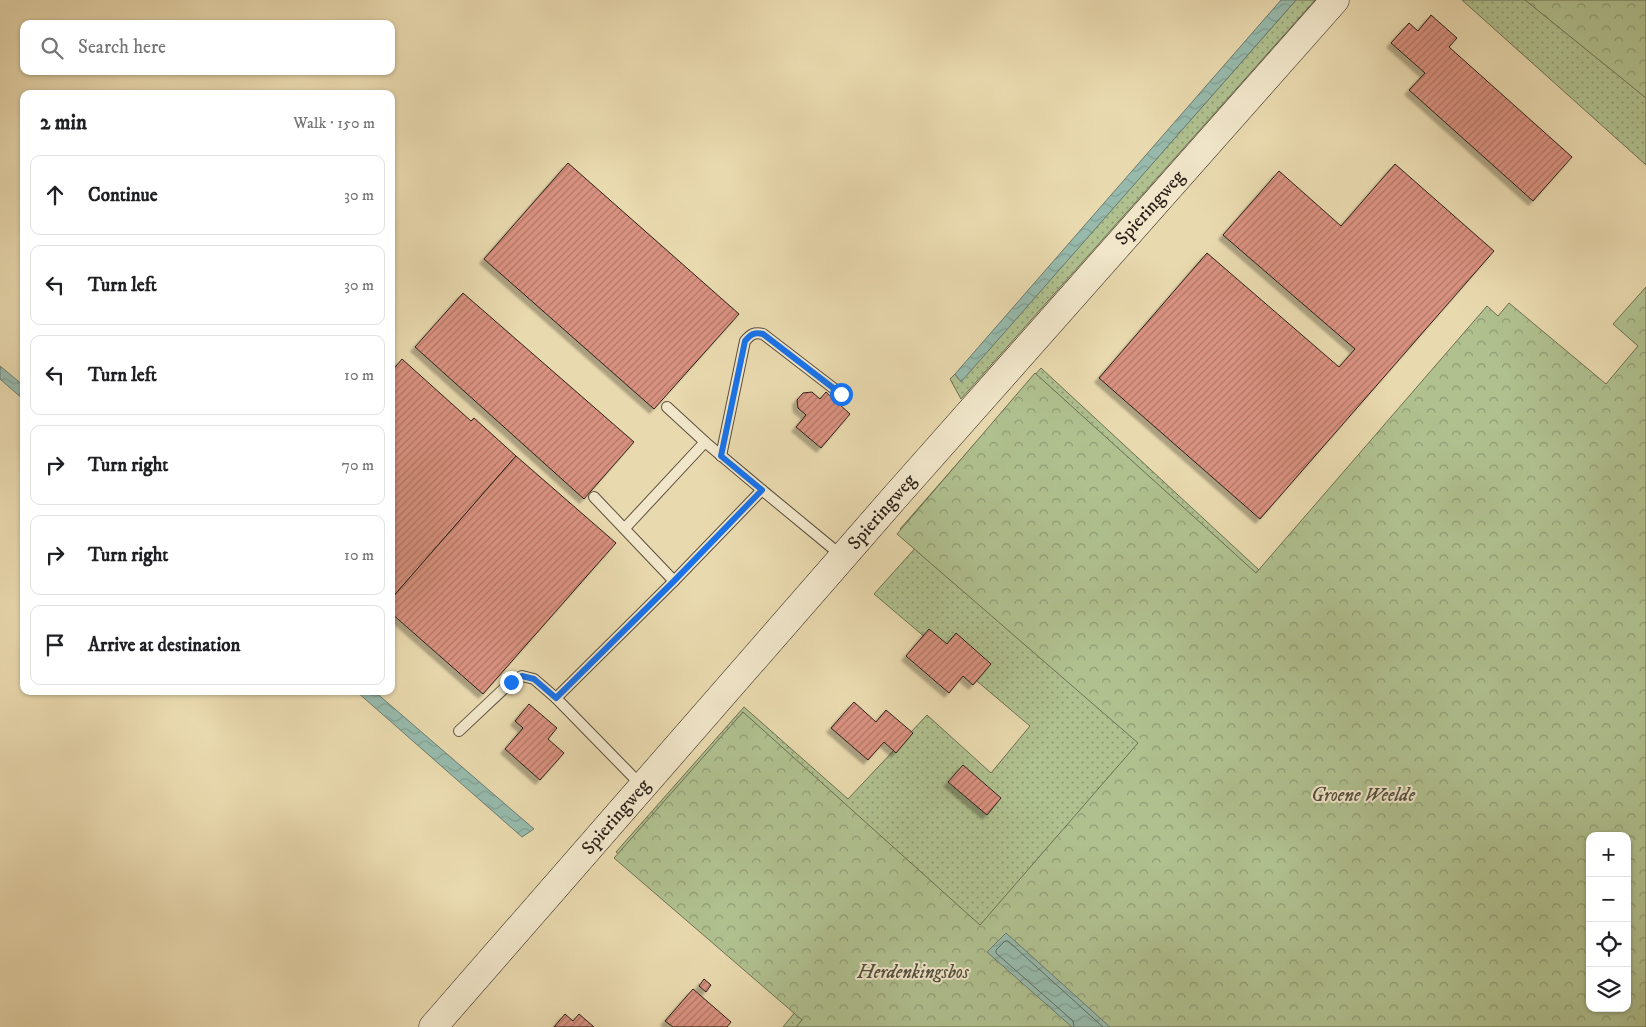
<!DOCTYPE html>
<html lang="en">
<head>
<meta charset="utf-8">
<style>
	body { margin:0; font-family:"IM FELL DW Pica",serif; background:#f2f2f2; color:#202124 }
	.controls { position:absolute; right:15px; bottom:15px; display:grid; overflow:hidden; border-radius:10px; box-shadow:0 1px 4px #0004 }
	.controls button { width:45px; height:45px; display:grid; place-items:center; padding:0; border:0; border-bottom:1px solid #e0e0e0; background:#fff; color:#202124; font:25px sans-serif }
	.stop { position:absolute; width:15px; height:15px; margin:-11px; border:4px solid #1a73e8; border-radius:50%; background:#fff }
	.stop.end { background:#1a73e8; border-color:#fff; box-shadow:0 1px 5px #0008 }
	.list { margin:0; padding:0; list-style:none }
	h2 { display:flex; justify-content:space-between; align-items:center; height:65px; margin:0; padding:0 20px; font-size:21px }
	h2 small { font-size:16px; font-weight:400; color:#757577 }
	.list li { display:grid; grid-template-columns:32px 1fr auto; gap:15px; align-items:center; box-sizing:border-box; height:80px; margin:0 10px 10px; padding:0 10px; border:1px solid #e0e0e0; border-radius:10px }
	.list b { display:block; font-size:19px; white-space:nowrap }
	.list em { font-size:16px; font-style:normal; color:#757577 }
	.icon { flex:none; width:28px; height:28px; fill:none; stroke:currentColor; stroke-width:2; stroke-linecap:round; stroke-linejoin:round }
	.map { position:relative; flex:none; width:1646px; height:1027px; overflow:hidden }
	.search { position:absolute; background:#fff; box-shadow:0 1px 4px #0004; left:20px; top:20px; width:375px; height:55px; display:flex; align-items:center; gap:12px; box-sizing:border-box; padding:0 18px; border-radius:10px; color:#757577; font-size:19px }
	.panel { position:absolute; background:#fff; box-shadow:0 1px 4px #0004; left:20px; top:90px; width:375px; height:605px; border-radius:10px }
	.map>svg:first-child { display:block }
	.grass { fill:url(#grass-dots); stroke:#6d7054 }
	.forest { fill:url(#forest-crowns); stroke:#6d7054; fill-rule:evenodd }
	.water { fill:url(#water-waves); stroke:#6b7c71 }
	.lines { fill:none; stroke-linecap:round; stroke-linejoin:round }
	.shore { stroke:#606c62; stroke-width:1 }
	.building { fill:url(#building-hatch); stroke:#2a1f18; filter:url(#shadow) }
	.lane-casing { stroke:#5a4e3e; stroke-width:12 }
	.secondary-casing { stroke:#2a1f18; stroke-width:29 }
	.lane { stroke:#f1e6ca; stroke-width:10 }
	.secondary { stroke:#f1e6ca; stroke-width:28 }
	.route { stroke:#1a73e8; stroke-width:6 }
	.labels { text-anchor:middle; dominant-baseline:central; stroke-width:4; stroke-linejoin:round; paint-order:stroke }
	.street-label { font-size:19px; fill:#2a1f18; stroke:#f1e6ca }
	.park-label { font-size:19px; font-style:italic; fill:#524f3c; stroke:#f1e6ca }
</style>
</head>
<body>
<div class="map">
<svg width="1646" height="1027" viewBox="0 0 1646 1027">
	<defs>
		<pattern id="grass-dots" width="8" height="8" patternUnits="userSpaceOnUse" patternTransform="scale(1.25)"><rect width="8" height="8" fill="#b0c08f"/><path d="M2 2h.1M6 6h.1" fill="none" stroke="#8f9b74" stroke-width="1.8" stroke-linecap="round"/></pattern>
		<pattern id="forest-crowns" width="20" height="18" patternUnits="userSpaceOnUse" patternTransform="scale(1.25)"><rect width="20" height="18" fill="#b0c08f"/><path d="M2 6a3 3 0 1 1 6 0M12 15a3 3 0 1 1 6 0" fill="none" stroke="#8f9b74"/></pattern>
		<pattern id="water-waves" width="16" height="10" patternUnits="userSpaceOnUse" patternTransform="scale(1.25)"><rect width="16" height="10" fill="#97baac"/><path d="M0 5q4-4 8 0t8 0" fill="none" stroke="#829f93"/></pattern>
		<pattern id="building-hatch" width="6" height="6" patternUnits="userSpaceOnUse" patternTransform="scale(1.25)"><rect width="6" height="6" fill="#d9917f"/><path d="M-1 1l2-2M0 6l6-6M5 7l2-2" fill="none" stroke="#b07667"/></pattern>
		<filter id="shadow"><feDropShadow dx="-4.5" dy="4.5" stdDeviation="1" flood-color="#0004"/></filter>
	</defs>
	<rect width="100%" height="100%" fill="#e9d9ae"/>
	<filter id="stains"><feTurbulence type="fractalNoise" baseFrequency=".004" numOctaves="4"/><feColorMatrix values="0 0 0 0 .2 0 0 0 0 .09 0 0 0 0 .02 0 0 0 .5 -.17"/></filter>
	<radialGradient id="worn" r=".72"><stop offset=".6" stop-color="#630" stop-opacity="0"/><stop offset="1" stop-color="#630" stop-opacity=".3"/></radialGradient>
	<!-- grass -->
	<g class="grass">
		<polygon points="1296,0 1315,0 961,399 950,379 955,374 961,381"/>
		<polygon points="1462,0 1553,0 1646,81 1646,165"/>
		<polygon points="1041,368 1259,570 1240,587 1193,724 1057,886 833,1027 783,1027 796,1011 616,852 744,707 848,799 927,715 991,773 1030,726 874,594 918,545 900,529"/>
	</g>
	<!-- forest -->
	<g class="forest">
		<polygon points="1525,0 1646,0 1646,98"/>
		<path d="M 1646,287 L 1646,1027 L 796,1027 L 802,1020 L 614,858 L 743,712 L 980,925 L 1138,743 L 897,534 L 1035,373 L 1256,573 L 1487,306 L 1498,316 L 1509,303 L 1606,384 L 1638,346 L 1613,324 ZM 1590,836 L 1627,836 L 1627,1008 L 1590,1008 Z"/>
	</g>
	<!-- water -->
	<g class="water">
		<polygon points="1281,0 1296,0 961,382 955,374"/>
		<polygon points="0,366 24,386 24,400 0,379"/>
		<polygon points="356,691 374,691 534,829 522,837"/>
		<polygon points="1006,933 1110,1027 1072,1027 987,952"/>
	</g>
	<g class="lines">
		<!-- shore -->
		<polyline class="shore" points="1074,1027 1073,1021 996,953 996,950 1005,941 1008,941 1103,1027"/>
	</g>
	<!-- building -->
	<g class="building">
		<polygon points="1431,15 1457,38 1449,47 1572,157 1533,201 1409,90 1425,73 1391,43 1409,23 1418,31"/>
		<polygon points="568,163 739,314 654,409 484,259"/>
		<polygon points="1395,164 1494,251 1260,519 1099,378 1207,253 1339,367 1355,349 1223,235 1279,171 1341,226"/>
		<polygon points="463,293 634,442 584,499 415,347"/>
		<polygon points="402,359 471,421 474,418 516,456 391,599 391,372"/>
		<polygon points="812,392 820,399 826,392 850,414 821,448 796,427 806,415 798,408 797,400 803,393"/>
		<polygon points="516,456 616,543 483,694 391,613 391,599"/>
		<polygon points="929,629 947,644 956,633 991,664 973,685 963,676 949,693 906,656"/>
		<polygon points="854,702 876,722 886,710 913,733 896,753 884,742 868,760 831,728"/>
		<polygon points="529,704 557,728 548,739 564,753 540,780 505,749 523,728 515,721"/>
		<polygon points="963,765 1001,798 987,815 948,782"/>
		<polygon points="704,979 711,985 706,992 699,986"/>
		<polygon points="693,989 731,1022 727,1027 673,1027 665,1021"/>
		<polygon points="565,1014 573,1021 579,1014 594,1027 554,1027"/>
	</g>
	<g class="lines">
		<defs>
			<g id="lane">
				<polyline points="667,407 705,442 762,490"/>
				<path d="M 721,456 L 745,341 C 751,334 754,332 763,334 L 841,394"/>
				<polyline points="594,497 674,581"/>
				<polyline points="625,528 705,442"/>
				<polyline points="556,698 674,581 762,490 842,556"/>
				<polyline points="459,731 511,682 522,676 534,679 556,698 642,786"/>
			</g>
			<polyline id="secondary" points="433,1027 895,497 1335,0"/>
		</defs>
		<!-- lane casing -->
		<use href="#lane" class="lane-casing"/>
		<!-- secondary casing -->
		<use href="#secondary" class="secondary-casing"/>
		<!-- lane -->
		<use href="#lane" class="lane"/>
		<!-- secondary -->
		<use href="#secondary" class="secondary"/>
	</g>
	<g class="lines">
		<!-- route -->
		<path class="route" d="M 511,682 L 522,676 L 534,679 L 556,698 L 674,581 L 762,490 L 721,456 L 745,341 C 751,334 754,332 763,334 L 841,394"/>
	</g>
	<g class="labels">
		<!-- street labels -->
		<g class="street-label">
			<text transform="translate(1150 208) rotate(-48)">Spieringweg</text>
			<text transform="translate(882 512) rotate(-49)">Spieringweg</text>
			<text transform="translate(616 817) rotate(-49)">Spieringweg</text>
		</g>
		<!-- park labels -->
		<g class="park-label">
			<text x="1363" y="795">Groene Weelde</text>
			<text x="913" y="972">Herdenkingsbos</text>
		</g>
	</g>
	<rect width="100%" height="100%" filter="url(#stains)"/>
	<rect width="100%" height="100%" fill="url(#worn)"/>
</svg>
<div class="controls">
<button>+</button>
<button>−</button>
<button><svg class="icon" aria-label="locate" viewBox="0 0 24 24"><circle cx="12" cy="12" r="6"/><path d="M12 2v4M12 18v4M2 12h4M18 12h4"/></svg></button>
<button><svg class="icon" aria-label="layers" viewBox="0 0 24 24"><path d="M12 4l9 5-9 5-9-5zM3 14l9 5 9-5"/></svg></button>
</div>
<div class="stop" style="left:841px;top:394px"></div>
<div class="stop end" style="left:511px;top:682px"></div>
<div class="search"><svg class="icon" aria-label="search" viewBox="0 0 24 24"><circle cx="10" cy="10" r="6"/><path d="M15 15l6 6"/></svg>Search here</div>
<section class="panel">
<h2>2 min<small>Walk · 150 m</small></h2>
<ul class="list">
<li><svg class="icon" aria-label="ahead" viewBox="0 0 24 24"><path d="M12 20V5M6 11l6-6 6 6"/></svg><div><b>Continue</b></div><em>30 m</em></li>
<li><svg class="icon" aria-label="left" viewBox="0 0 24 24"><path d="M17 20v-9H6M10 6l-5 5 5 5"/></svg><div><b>Turn left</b></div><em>30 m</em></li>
<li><svg class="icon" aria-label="left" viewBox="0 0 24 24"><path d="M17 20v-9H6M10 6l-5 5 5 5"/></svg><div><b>Turn left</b></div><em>10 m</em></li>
<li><svg class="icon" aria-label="right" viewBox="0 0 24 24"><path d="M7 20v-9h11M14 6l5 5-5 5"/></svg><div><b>Turn right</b></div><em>70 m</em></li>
<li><svg class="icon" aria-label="right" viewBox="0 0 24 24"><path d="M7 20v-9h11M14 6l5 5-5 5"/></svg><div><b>Turn right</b></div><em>10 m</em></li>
<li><svg class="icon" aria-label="arrive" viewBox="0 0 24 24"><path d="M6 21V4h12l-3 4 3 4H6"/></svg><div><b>Arrive at destination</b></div></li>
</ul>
</section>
</div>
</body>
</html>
